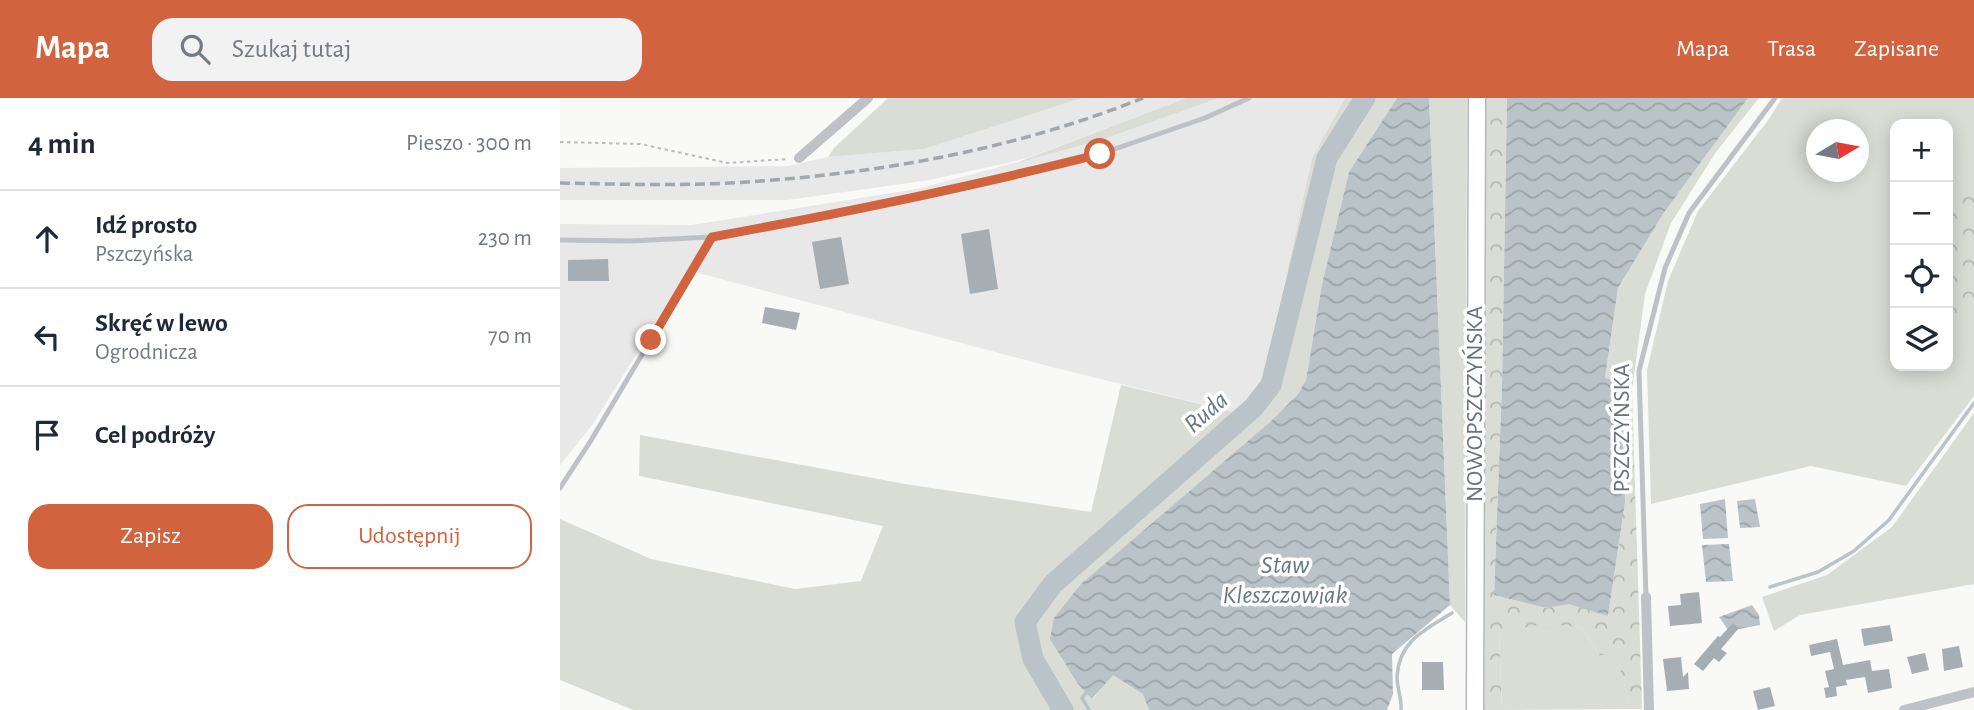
<!DOCTYPE html>
<html lang="pl">
<head>
<meta charset="utf-8">
<style>
	body { margin:0; font-family:"Alegreya Sans",sans-serif; background:#f2f2f3; color:#1f2937 }
	.controls { position:absolute; right:21px; top:21px; display:grid; overflow:hidden; border-radius:14px; box-shadow:0 4px 18px #0003 }
	.controls button { width:63px; height:63px; display:grid; place-items:center; padding:0; border:0; border-bottom:2px solid #e0e1e3; background:#fff; color:#1f2937; font:35px sans-serif }
	.compass { position:absolute; left:1246px; top:21px; width:63px; height:63px; border-radius:50%; background:#fff; box-shadow:0 4px 18px #0003; rotate:80deg }
	.stop { position:absolute; width:21px; height:21px; margin:-16px; border:5px solid #d1633f; border-radius:50%; background:#fff }
	.stop.end { background:#d1633f; border-color:#fff; box-shadow:0 2px 7px #0008 }
	.list { margin:0; padding:0; list-style:none }
	h2 { display:flex; justify-content:space-between; align-items:center; height:91px; margin:0; padding:0 28px; font-size:30px }
	h2 small { font-size:23px; font-weight:400; color:#747a83 }
	.list li { display:grid; grid-template-columns:46px 1fr auto; gap:21px; align-items:center; box-sizing:border-box; height:98px; padding:0 28px; border-top:2px solid #e0e1e3 }
	.list b { display:block; font-size:26px; white-space:nowrap }
	.list p { margin:0; font-size:23px; white-space:nowrap; color:#747a83 }
	.list em { font-size:23px; font-style:normal; color:#747a83 }
	.actions { display:flex; gap:14px; padding:21px 28px }
	.actions a { flex:1; padding:16px 0; border:2px solid #d1633f; border-radius:21px; text-align:center; font-size:24px; color:#d1633f }
	.actions .main { background:#d1633f; color:#fff }
	.icon { flex:none; width:38px; height:38px; fill:none; stroke:currentColor; stroke-width:2; stroke-linecap:round; stroke-linejoin:round }
	.map { position:relative; flex:none; width:1414px; height:612px; overflow:hidden }
	header { display:flex; align-items:center; gap:42px; box-sizing:border-box; height:98px; padding:0 35px; background:#d1633f; color:#fff }
	header strong { font-size:33px }
	nav { display:flex; gap:38px; margin-inline-start:auto; font-size:24px }
	.search { width:490px; height:63px; background:#f2f2f3; display:flex; align-items:center; gap:18px; box-sizing:border-box; padding:0 24px; border-radius:21px; color:#747a83; font-size:26px }
	main { display:flex }
	aside { flex:1; background:#fff }
	.map>svg:first-child { display:block }
	.built { fill:#e7e8e7 }
	.grass { fill:#d9ddd6; fill-rule:evenodd }
	.forest { fill:url(#forest-crowns) }
	.water { fill:url(#water-waves) }
	.lines { fill:none; stroke-linecap:round; stroke-linejoin:round }
	.stream { stroke:#bac3c7; stroke-width:3.5 }
	.river { stroke:#bac3c7; stroke-width:21 }
	.building { fill:#a6aeb3 }
	.secondary-casing { stroke:#b3b8bc; stroke-width:19 }
	.path { stroke:#b9bcbe; stroke-width:2; stroke-dasharray:3.5 3.5; stroke-linecap:butt }
	.service { stroke:#bec2c6; stroke-width:5 }
	.minor { stroke:#bec2c6; stroke-width:10 }
	.secondary { stroke:#fff; stroke-width:16 }
	.rail { stroke:#a1a7ac; stroke-width:3.5; stroke-dasharray:10 5; stroke-linecap:butt }
	.route { stroke:#d1633f; stroke-width:9 }
	.labels { text-anchor:middle; dominant-baseline:central; stroke-width:7; stroke-linejoin:round; paint-order:stroke }
	.street-label { font-size:24px; fill:#66747e; stroke:#fff }
	.water-label { font-size:26px; font-style:italic; fill:#67787f; stroke:#fff }
</style>
</head>
<body>
<header>
<strong>Mapa</strong>
<div class="search"><svg class="icon" aria-label="search" viewBox="0 0 24 24"><circle cx="10" cy="10" r="6"/><path d="M15 15l6 6"/></svg>Szukaj tutaj</div>
<nav><a>Mapa</a><a>Trasa</a><a>Zapisane</a></nav>
</header>
<main>
<aside>
<h2>4 min<small>Pieszo · 300 m</small></h2>
<ul class="list">
<li><svg class="icon" aria-label="ahead" viewBox="0 0 24 24"><path d="M12 20V5M6 11l6-6 6 6"/></svg><div><b>Idź prosto</b><p>Pszczyńska</p></div><em>230 m</em></li>
<li><svg class="icon" aria-label="left" viewBox="0 0 24 24"><path d="M17 20v-9H6M10 6l-5 5 5 5"/></svg><div><b>Skręć w lewo</b><p>Ogrodnicza</p></div><em>70 m</em></li>
<li><svg class="icon" aria-label="arrive" viewBox="0 0 24 24"><path d="M6 21V4h12l-3 4 3 4H6"/></svg><div><b>Cel podróży</b></div></li>
</ul>
<div class="actions"><a class="main">Zapisz</a><a>Udostępnij</a></div>
</aside>
<div class="map">
<svg width="1414" height="612" viewBox="0 0 1414 612">
	<defs>
		<pattern id="forest-crowns" width="20" height="18" patternUnits="userSpaceOnUse" patternTransform="scale(1.75)"><rect width="20" height="18" fill="#d9ddd6"/><path d="M2 6a3 3 0 1 1 6 0M12 15a3 3 0 1 1 6 0" fill="none" stroke="#b4b8b3"/></pattern>
		<pattern id="water-waves" width="16" height="10" patternUnits="userSpaceOnUse" patternTransform="scale(1.75)"><rect width="16" height="10" fill="#bac3c7"/><path d="M0 5q4-4 8 0t8 0" fill="none" stroke="#9ba3a7"/></pattern>
	</defs>
	<rect width="100%" height="100%" fill="#f9f9f7"/>
	<!-- built -->
	<g class="built">
		<polygon points="522,0 626,0 468,60 370,82 227,102 0,102 0,70 228,68 268,59 364,51"/>
		<polygon points="659,0 785,0 752,60 703,286 679,315 492,269 131,173 131,168 33,326 0,367 0,126 132,127 357,91 541,42"/>
	</g>
	<!-- grass -->
	<g class="grass">
		<polygon points="328,0 522,0 364,51 268,59 274,50"/>
		<polygon points="626,0 659,0 541,42 456,65"/>
		<polygon points="785,0 837,0 789,74 762,186 746,282 738,296 709,325 518,586 533,601 553,576 584,596 589,612 73,612 0,582 0,421 91,461 235,491 301,483 323,428 79,378 80,337 345,386 531,414 561,287 678,315 703,286 752,60"/>
		<polygon points="869,0 907,0 905,524 890,507"/>
		<polygon points="1188,0 1199,0 1156,54 1111,125 1085,196 1072,292 1061,283 1045,280 1058,190 1103,116"/>
		<path d="M 1222,0 L 1414,0 L 1414,298 L 1346,388 L 1251,368 L 1091,406 L 1087,272 L 1108,183 L 1138,113 L 1209,21 ZM 1335,26 L 1388,26 L 1388,268 L 1335,268 ZM 1256,32 L 1298,32 L 1298,74 L 1256,74 Z"/>
		<polygon points="1414,315 1414,486 1240,517 1214,533 1202,499 1267,477 1332,429"/>
		<polygon points="969,526 1004,527 1022,530 1040,558 1055,551 1071,611 942,612 939,537"/>
	</g>
	<!-- forest -->
	<g class="forest">
		<path d="M 926,0 L 947,0 L 942,287 L 934,497 L 986,510 L 1009,505 L 1048,518 L 1065,404 L 1061,283 L 1072,292 L 1082,611 L 1071,611 L 1055,552 L 1040,558 L 1022,530 C 988,524 971,526 939,537 L 942,612 L 923,612 L 922,326 Z"/>
		<polygon points="1414,95 1414,214 1388,215 1388,100"/>
	</g>
	<!-- water -->
	<g class="water">
		<polygon points="837,0 869,0 890,507 832,556 833,596 827,612 589,612 583,596 553,577 532,601 518,586 490,541 494,520 521,486 709,325 738,296 746,282 762,186 789,74"/>
		<polygon points="947,0 1188,0 1103,116 1058,190 1045,280 1061,283 1065,404 1048,518 1009,506 986,510 934,497 942,287"/>
		<polygon points="1165,401 1168,440 1143,441 1140,406"/>
		<polygon points="1195,401 1200,429 1180,430 1177,403"/>
		<polygon points="1169,446 1173,483 1146,484 1142,447"/>
		<polygon points="1192,507 1199,517 1200,527 1169,533 1159,519"/>
	</g>
	<g class="lines">
		<!-- stream -->
		<g class="stream">
			<polyline points="1210,489 1258,474 1294,453 1329,422 1414,305"/>
			<polyline points="526,595 522,600 529,612"/>
			<polyline points="491,612 500,607"/>
			<path d="M 841,612 C 842,601 837,590 837,579 C 839,543 864,532 892,515"/>
		</g>
		<!-- river -->
		<polyline class="river" points="503,612 473,561 465,524 493,486 694,309 711,287 767,60 805,0"/>
	</g>
	<!-- building -->
	<g class="building">
		<polygon points="429,131 438,191 410,196 401,136"/>
		<polygon points="281,139 289,186 260,191 252,144"/>
		<polygon points="48,161 49,183 8,183 8,162"/>
		<polygon points="205,209 240,215 236,232 202,225"/>
		<polygon points="1139,494 1142,525 1110,528 1108,508 1121,507 1120,496"/>
		<polygon points="1173,525 1179,530 1161,551 1167,555 1159,564 1154,560 1143,573 1134,566 1158,538 1160,539"/>
		<polygon points="1330,527 1333,543 1304,548 1301,531"/>
		<polygon points="1277,541 1283,567 1310,562 1312,573 1329,571 1332,590 1308,595 1305,579 1286,582 1287,587 1276,589 1277,598 1266,600 1264,590 1269,589 1265,573 1274,571 1270,554 1251,558 1249,547"/>
		<polygon points="1399,548 1403,569 1384,573 1382,551"/>
		<polygon points="1365,555 1369,572 1352,576 1347,559"/>
		<polygon points="1121,559 1123,579 1128,574 1129,591 1107,593 1103,561"/>
		<polygon points="862,564 883,564 884,592 862,592"/>
		<polygon points="1210,589 1215,608 1198,612 1193,593"/>
	</g>
	<g class="lines">
		<defs>
			<polyline id="secondary" points="915,612 917,0"/>
		</defs>
		<!-- secondary casing -->
		<use href="#secondary" class="secondary-casing"/>
		<!-- path -->
		<polyline class="path" points="0,44 81,46 167,65 228,61"/>
		<!-- service -->
		<g class="service">
			<polyline points="0,142 70,143 152,139 295,113 431,84 540,56 645,20 689,0"/>
			<polyline points="0,390 30,344 152,139"/>
			<polyline points="1086,499 1079,273 1105,170 1129,115 1215,0"/>
		</g>
		<!-- minor -->
		<g class="minor">
			<polyline points="239,60 308,0"/>
			<polyline points="1086,499 1089,612"/>
			<polyline points="1344,612 1414,594"/>
		</g>
		<!-- secondary -->
		<use href="#secondary" class="secondary"/>
		<!-- rail -->
		<path class="rail" d="M 0,85 C 56,86 113,88 170,85 C 312,77 451,53 583,0"/>
	</g>
	<g class="lines">
		<!-- route -->
		<path class="route" d="M 91,242 L 152,139 C 282,115 411,89 540,56"/>
	</g>
	<g class="labels">
		<!-- street labels -->
		<g class="street-label">
			<text transform="translate(915 306) rotate(-90)">NOWOPSZCZYŃSKA</text>
			<text transform="translate(1062 330) rotate(-90)">PSZCZYŃSKA</text>
		</g>
		<!-- water labels -->
		<g class="water-label">
			<text transform="translate(646 314) rotate(-41)">Ruda</text>
			<text x="725" y="467">Staw<tspan x="725" dy="30">Kleszczowiak</tspan></text>
		</g>
	</g>
</svg>
<div class="controls">
<button>+</button>
<button>−</button>
<button><svg class="icon" aria-label="locate" viewBox="0 0 24 24"><circle cx="12" cy="12" r="6"/><path d="M12 2v4M12 18v4M2 12h4M18 12h4"/></svg></button>
<button><svg class="icon" aria-label="layers" viewBox="0 0 24 24"><path d="M12 4l9 5-9 5-9-5zM3 14l9 5 9-5"/></svg></button>
</div>
<svg class="compass" viewBox="-18 -18 36 36"><path d="M0-13l5 13h-10z" fill="#e53935"/><path d="M0 13l5-13h-10z" fill="#747a83"/></svg>
<div class="stop" style="left:540px;top:56px"></div>
<div class="stop end" style="left:91px;top:242px"></div>
</div>
</main>
</body>
</html>
